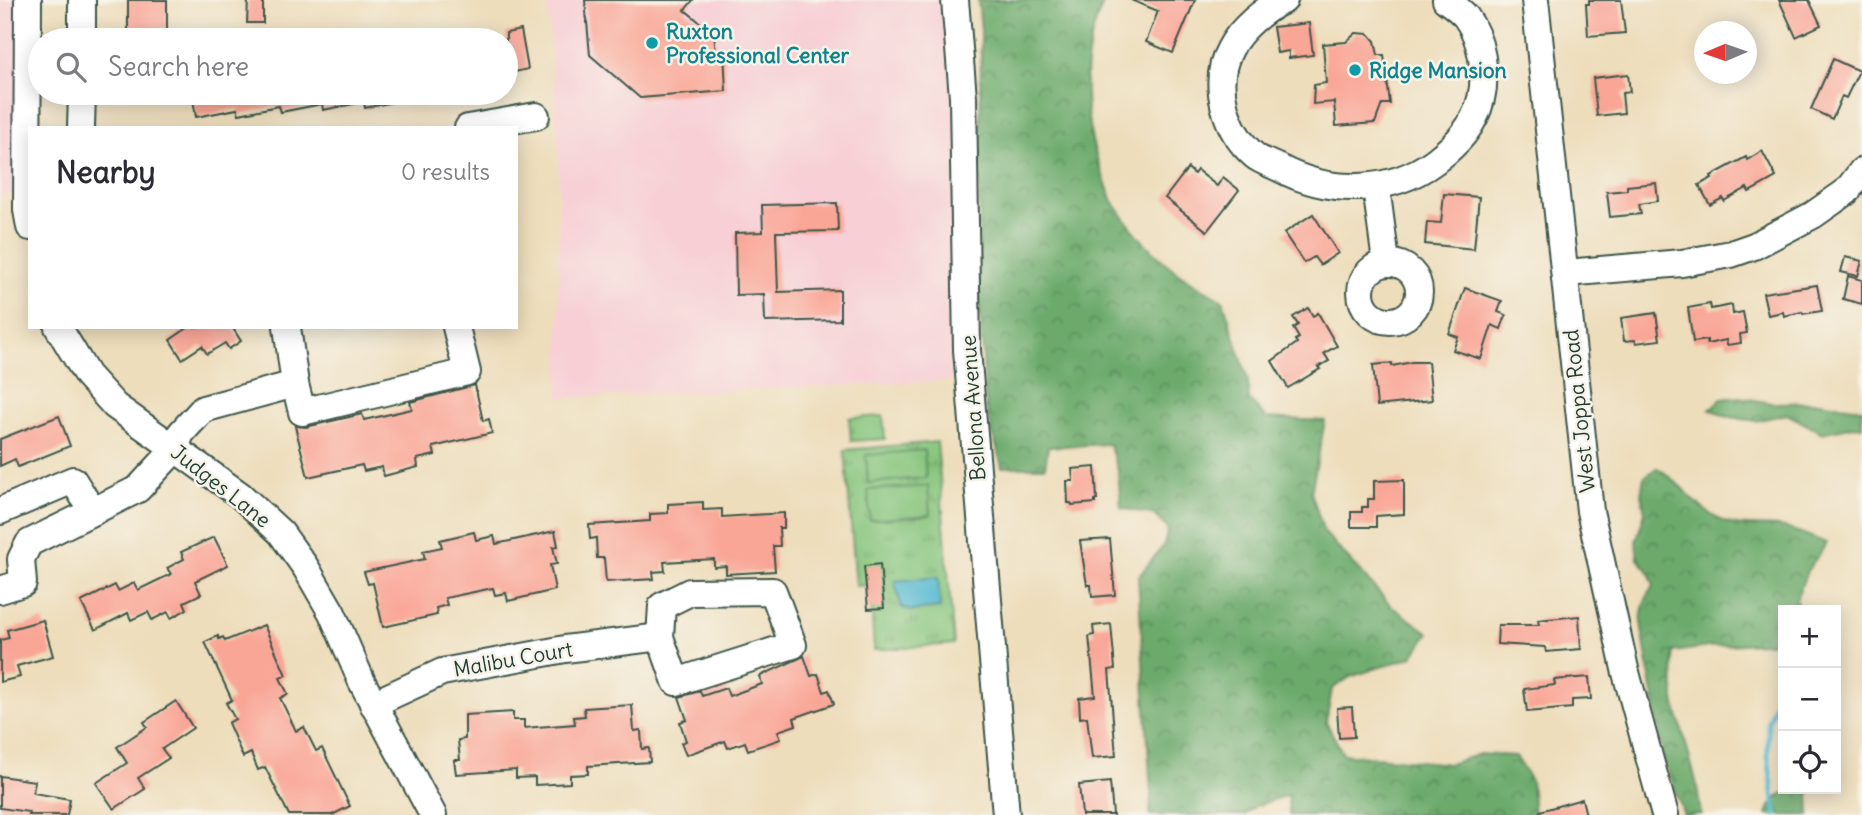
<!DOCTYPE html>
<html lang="en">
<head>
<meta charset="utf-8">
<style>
	body { margin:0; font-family:Delius,sans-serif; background:#f7f7f7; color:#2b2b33 }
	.controls { position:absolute; right:21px; bottom:21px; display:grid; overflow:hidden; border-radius:0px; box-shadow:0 4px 18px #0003 }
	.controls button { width:63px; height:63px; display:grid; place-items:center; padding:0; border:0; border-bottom:2px solid #e1e1e2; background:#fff; color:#2b2b33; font:35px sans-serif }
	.compass { position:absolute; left:1694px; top:21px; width:63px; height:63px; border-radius:50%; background:#fff; box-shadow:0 4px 18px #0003; rotate:268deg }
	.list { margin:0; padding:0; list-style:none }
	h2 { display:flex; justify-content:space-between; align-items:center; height:91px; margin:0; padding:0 28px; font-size:30px }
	h2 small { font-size:23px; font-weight:400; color:#7c7c81 }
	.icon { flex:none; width:38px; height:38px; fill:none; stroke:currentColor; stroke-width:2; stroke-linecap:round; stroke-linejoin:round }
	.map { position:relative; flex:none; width:1862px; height:815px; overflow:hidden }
	.search { position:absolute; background:#fff; box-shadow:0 4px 18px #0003; left:28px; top:28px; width:490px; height:77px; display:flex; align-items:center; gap:18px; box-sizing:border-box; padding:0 24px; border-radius:38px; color:#7c7c81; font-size:26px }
	.panel { position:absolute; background:#fff; box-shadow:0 4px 18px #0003; left:28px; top:126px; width:490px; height:203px; border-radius:0px }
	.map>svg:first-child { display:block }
	.built { fill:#f7cfd5 }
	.grass { fill:url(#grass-tufts); stroke:#528058; stroke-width:2 }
	.forest { fill:url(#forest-crowns); stroke:#467450; stroke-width:2 }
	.garden { fill:#85c47c; stroke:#528058; stroke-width:2 }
	.water { fill:#53bad1; stroke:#397c82; stroke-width:2 }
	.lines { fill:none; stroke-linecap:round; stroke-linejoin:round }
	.stream { stroke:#53bad1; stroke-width:5 }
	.building { fill:#f9a696 }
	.minor-casing { stroke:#3e5548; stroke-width:30 }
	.minor { stroke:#fff; stroke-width:26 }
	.culture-dot { fill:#0f9aa8; stroke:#f7f3e8; stroke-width:2.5 }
	.labels { text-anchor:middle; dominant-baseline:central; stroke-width:5; stroke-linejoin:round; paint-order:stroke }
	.culture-label { font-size:21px; font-weight:bold; fill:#0d838f; stroke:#f7f3e8; text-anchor:start }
	.street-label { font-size:21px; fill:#1f3d34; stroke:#f7f3e8 }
</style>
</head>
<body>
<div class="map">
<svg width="1862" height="815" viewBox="0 0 1862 815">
	<defs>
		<pattern id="grass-tufts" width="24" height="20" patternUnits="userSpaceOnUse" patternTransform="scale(1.75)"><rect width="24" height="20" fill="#85c47c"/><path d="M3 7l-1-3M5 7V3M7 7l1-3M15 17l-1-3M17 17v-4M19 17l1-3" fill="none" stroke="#6ca066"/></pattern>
		<pattern id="forest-crowns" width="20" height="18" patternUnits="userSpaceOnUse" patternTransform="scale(1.75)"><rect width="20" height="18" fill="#6caa6c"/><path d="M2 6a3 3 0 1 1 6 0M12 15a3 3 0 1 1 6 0" fill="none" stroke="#588c5a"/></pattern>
	</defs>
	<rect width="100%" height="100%" fill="#f7f3e8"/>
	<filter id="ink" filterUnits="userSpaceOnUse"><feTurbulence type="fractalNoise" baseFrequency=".0143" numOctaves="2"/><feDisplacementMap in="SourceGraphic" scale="14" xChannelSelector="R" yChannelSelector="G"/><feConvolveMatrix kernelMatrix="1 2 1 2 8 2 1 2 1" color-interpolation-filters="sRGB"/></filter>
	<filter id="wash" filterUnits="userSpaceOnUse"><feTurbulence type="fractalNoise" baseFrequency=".00686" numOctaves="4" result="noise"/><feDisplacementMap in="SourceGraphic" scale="28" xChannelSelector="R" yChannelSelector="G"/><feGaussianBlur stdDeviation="1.57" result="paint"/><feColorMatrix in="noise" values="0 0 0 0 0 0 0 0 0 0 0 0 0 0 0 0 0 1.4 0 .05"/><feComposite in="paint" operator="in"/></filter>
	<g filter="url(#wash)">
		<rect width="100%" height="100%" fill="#edddbb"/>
		<!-- built -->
		<g class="built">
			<polygon points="0,0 28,0 25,193 0,194"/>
			<polygon points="547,0 953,0 965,380 559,398 559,156"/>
		</g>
		<!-- grass -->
		<g class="grass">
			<polygon points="883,416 885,439 851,441 849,418"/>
			<polygon points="937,442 954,644 874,650 870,585 856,586 845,450"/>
		</g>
		<!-- forest -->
		<g class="forest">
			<path d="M 978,0 L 1105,0 C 1077,56 1082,125 1105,181 C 1108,189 1111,199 1116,206 C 1132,230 1154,255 1177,272 C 1191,283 1208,291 1223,300 L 1248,380 L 1249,400 L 1266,418 L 1325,421 L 1311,492 L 1324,532 L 1391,606 L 1429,633 L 1412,657 L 1350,677 L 1332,689 L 1326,722 L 1343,754 L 1450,764 L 1479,754 L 1516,756 L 1531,781 L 1534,815 L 1289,815 L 1288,795 L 1255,806 L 1245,815 L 1150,815 L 1151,795 L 1138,577 L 1164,545 L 1168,529 L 1155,515 L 1121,508 L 1118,470 L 1109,444 L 1048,447 L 1045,467 L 1002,467 L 986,406 L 979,287 L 981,30 Z"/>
			<polygon points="1739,397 1771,403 1819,402 1862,408 1862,427 1854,426 1822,433 1787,414 1755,421 1724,416 1710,409 1721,399"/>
			<path d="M 1657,468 C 1681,481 1695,508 1720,520 C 1738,529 1761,525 1780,527 C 1795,529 1812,538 1827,543 L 1807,571 L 1796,600 L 1800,610 L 1783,610 L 1783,642 L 1723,645 L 1673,652 L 1674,700 L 1696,781 L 1701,814 L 1684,815 L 1664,760 L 1642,629 C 1640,611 1644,600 1654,586 L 1648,570 L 1638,559 L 1636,541 L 1645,512 L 1641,494 L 1644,477 Z"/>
			<path d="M 1792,789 L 1809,792 L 1810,815 L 1767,815 C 1770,801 1780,795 1792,789 Z"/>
		</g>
		<!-- garden -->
		<g class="garden">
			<polygon points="924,450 926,478 868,483 866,455"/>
			<polygon points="928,486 930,515 870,520 868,490"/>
		</g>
		<!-- water -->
		<polygon class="water" points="938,577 940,608 911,611 901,607 895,581"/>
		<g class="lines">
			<!-- stream -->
			<polyline class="stream" points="1776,815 1768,755 1768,722 1783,681"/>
		</g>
		<g id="blocks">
			<!-- building -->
			<g class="building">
				<rect x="128" y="0" width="39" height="40"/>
				<polygon points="248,0 263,0 263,23 247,23"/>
				<polygon points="585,0 693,0 685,10 714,34 716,52 724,51 726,91 640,98 590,55"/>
				<polygon points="1195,0 1173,53 1146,42 1158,11 1131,0"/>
				<polygon points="1589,0 1621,0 1625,33 1588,36 1586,4 1589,4"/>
				<polygon points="1779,0 1809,0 1821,25 1796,37"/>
				<polygon points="1309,23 1313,55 1289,58 1289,51 1277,53 1273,27"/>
				<polygon points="521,30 528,69 506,74 506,33"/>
				<polygon points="1356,33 1369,34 1375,41 1378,55 1384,55 1390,104 1382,104 1375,123 1336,126 1334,102 1313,104 1314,85 1326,83 1323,44 1346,42"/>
				<polygon points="1833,59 1859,71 1846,98 1842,96 1832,119 1811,109"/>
				<polygon points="1628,74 1630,92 1622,93 1624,113 1597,116 1593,78"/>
				<polygon points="192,93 406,93 407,99 365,108 364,102 323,110 322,104 281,112 279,106 239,114 237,109 196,117"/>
				<polygon points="1762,151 1776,177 1749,192 1747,188 1724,201 1723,198 1710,205 1699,185 1712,178 1711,176 1746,157 1747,160"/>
				<polygon points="1188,168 1194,174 1197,170 1217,186 1223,177 1239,190 1207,231 1165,198"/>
				<polygon points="1656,183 1658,201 1639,204 1641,214 1610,217 1607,192 1627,190 1627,186"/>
				<polygon points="1444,194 1479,197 1474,249 1425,244 1427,222 1441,223"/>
				<polygon points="837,203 838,231 776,232 778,292 840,290 840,320 765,322 764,294 736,295 735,233 763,232 762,205"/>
				<polygon points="1313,214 1338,253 1320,265 1314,257 1304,263 1284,233"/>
				<polygon points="1845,257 1862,261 1858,276 1841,272"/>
				<polygon points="1848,276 1862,280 1862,304 1843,299"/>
				<polygon points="1817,285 1822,311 1803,314 1802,312 1784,316 1783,312 1768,315 1763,293"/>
				<polygon points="1465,288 1502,301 1498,312 1506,315 1501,329 1492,325 1481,359 1453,350 1458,337 1449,334"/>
				<polygon points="1710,304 1711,309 1732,305 1733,314 1743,312 1747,333 1740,334 1741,343 1727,345 1726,340 1707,344 1707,340 1693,342 1688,308"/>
				<polygon points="1308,308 1313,316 1318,313 1337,346 1324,353 1329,361 1318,367 1320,369 1288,388 1272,361 1297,343 1295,340 1299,338 1293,328 1298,325 1293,317"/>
				<polygon points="1656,313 1660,340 1636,343 1635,340 1624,341 1621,318"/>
				<polygon points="189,327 232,327 241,341 229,349 225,343 207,354 202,346 182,359 170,340"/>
				<polygon points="1412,362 1428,362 1432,400 1377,406 1373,365 1392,363 1392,366"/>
				<polygon points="475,385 483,421 489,419 492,433 433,447 435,455 417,459 418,467 384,476 382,467 364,471 362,465 308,477 295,426 306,427 362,414 364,420 412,409 410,402"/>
				<polygon points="59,416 70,446 18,467 15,459 0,466 0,439"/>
				<polygon points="1095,467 1097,500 1095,500 1095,503 1072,505 1071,503 1068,503 1067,481 1073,481 1072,469"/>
				<polygon points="1404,480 1404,514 1376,516 1376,527 1351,527 1351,512 1362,512 1362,507 1368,507 1368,499 1374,499 1374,481"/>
				<polygon points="703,502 703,510 722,509 722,517 784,513 784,528 779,528 780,546 773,546 775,571 726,574 726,566 714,567 714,559 664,562 665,571 653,572 654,579 606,582 604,558 597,558 596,538 590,539 589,525 650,521 650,514 668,513 668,504"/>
				<polygon points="555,531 558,546 553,547 557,564 550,565 555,590 508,601 506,593 495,595 493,588 445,598 447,605 436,608 437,615 383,627 373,583 368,584 364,572 425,559 423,551 442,547 440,540 474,532 476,540 494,536 496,544"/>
				<polygon points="214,537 228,565 195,581 201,594 184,602 187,609 171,618 168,612 152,620 148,612 131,620 128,613 95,630 81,602 115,585 118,591 134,583 138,590 171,574 167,568 184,559 181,552"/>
				<polygon points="1110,539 1115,595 1092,597 1091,585 1087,585 1080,541"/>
				<polygon points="880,564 884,608 868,609 864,566"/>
				<polygon points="1579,616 1581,649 1546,652 1545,647 1497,644 1498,625 1539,625 1538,620"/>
				<polygon points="43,620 53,656 17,666 20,677 0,682 0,640 9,638 7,630"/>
				<polygon points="1111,624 1115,669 1109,670 1116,756 1092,758 1087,717 1080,718 1079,698 1095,696 1089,636 1094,635 1093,626"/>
				<polygon points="264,625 286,675 280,678 288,694 280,698 296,731 304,727 316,751 322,748 350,806 332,815 289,815 265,767 258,770 251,753 243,757 228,723 235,719 226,703 232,700 205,642 218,636 219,639 223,637 225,641"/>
				<polygon points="804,656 811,676 818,674 824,692 829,690 834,704 794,718 796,725 778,731 781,739 748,750 745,742 728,748 725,741 686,755 681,743 686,741 680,722 687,720 679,697 700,691 702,696 726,688 729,696 762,684 760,676"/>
				<polygon points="1589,677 1591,699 1572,700 1572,708 1527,712 1524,689 1555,685 1554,680"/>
				<polygon points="176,701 193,728 162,749 169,758 138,778 145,789 114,809 96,783 127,763 117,747 147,727 144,722"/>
				<polygon points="632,705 634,731 641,730 642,749 649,748 650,762 588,766 588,774 570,775 570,783 535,785 535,777 516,778 516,770 456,774 454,760 460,760 458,740 465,739 465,715 513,712 513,720 524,720 524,728 575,724 574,717 585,716 584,708"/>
				<polygon points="1352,707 1354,737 1339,738 1337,708"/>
				<polygon points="0,776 35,781 33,793 70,799 67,815 28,815 29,812 0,808"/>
				<polygon points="1110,782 1113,815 1082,815 1079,785"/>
				<polygon points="1582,799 1586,815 1540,815 1540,811"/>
			</g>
		</g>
	</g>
	<g filter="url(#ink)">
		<use href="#blocks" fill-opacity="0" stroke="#3e5548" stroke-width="2"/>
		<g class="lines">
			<defs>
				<g id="minor">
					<polyline points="28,0 27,210 30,227"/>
					<polyline points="955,0 963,97 967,350 1006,815"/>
					<path d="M 1284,0 C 1264,9 1240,29 1230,49 C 1211,84 1226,132 1255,156 C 1261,161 1271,164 1279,168 C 1328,194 1389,195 1435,161 C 1457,144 1474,127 1481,99 C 1487,73 1482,39 1466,17 C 1461,11 1453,5 1446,0"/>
					<polyline points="1535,0 1590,511 1625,669 1665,815"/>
					<polyline points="82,40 82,0"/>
					<polyline points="81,128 82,93"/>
					<polyline points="468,128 536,116"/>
					<polyline points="1376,187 1386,262"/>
					<circle cx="1390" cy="292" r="29"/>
					<polyline points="1566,273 1682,263 1731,254 1754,246 1813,215 1846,192 1862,171"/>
					<polyline points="58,327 87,375 115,406 240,495 281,533 306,568 332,613 362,682 433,815"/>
					<polyline points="287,327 295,384 302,412 467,372 456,327"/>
					<polyline points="0,511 73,480 93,512"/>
					<polyline points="0,590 23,583 21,559 29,543 138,489 175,449 181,433 203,409 295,384"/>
					<polygon points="773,591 793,645 676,682 660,637 662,606 690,592"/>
					<polyline points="373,704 442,672 565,649 660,637"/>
				</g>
			</defs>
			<!-- minor casing -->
			<use href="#minor" class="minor-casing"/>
			<!-- minor -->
			<use href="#minor" class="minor"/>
		</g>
	</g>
	<!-- markers -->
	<g class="culture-dot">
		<circle cx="652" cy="43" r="7"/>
		<circle cx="1355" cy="70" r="7"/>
	</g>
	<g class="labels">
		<!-- culture labels -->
		<g class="culture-label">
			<text x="666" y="31">Ruxton<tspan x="666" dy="24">Professional Center</tspan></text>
			<text x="1369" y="70">Ridge Mansion</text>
		</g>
		<!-- street labels -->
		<g class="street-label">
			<text transform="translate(973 408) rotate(-94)">Bellona Avenue</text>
			<text transform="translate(1579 411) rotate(-96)">West Joppa Road</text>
			<text transform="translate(221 486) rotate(38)">Judges Lane</text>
			<text transform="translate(513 659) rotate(-10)">Malibu Court</text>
		</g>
	</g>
</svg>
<div class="controls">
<button>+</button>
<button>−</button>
<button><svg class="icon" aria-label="locate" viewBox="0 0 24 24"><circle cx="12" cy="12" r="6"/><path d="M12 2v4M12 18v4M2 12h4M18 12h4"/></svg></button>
</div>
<svg class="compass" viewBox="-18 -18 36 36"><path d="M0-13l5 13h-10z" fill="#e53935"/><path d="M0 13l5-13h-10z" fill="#7c7c81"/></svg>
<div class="search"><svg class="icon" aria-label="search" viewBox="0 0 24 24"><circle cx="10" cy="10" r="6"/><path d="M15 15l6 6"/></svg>Search here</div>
<section class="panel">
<h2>Nearby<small>0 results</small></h2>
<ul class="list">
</ul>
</section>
</div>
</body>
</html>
